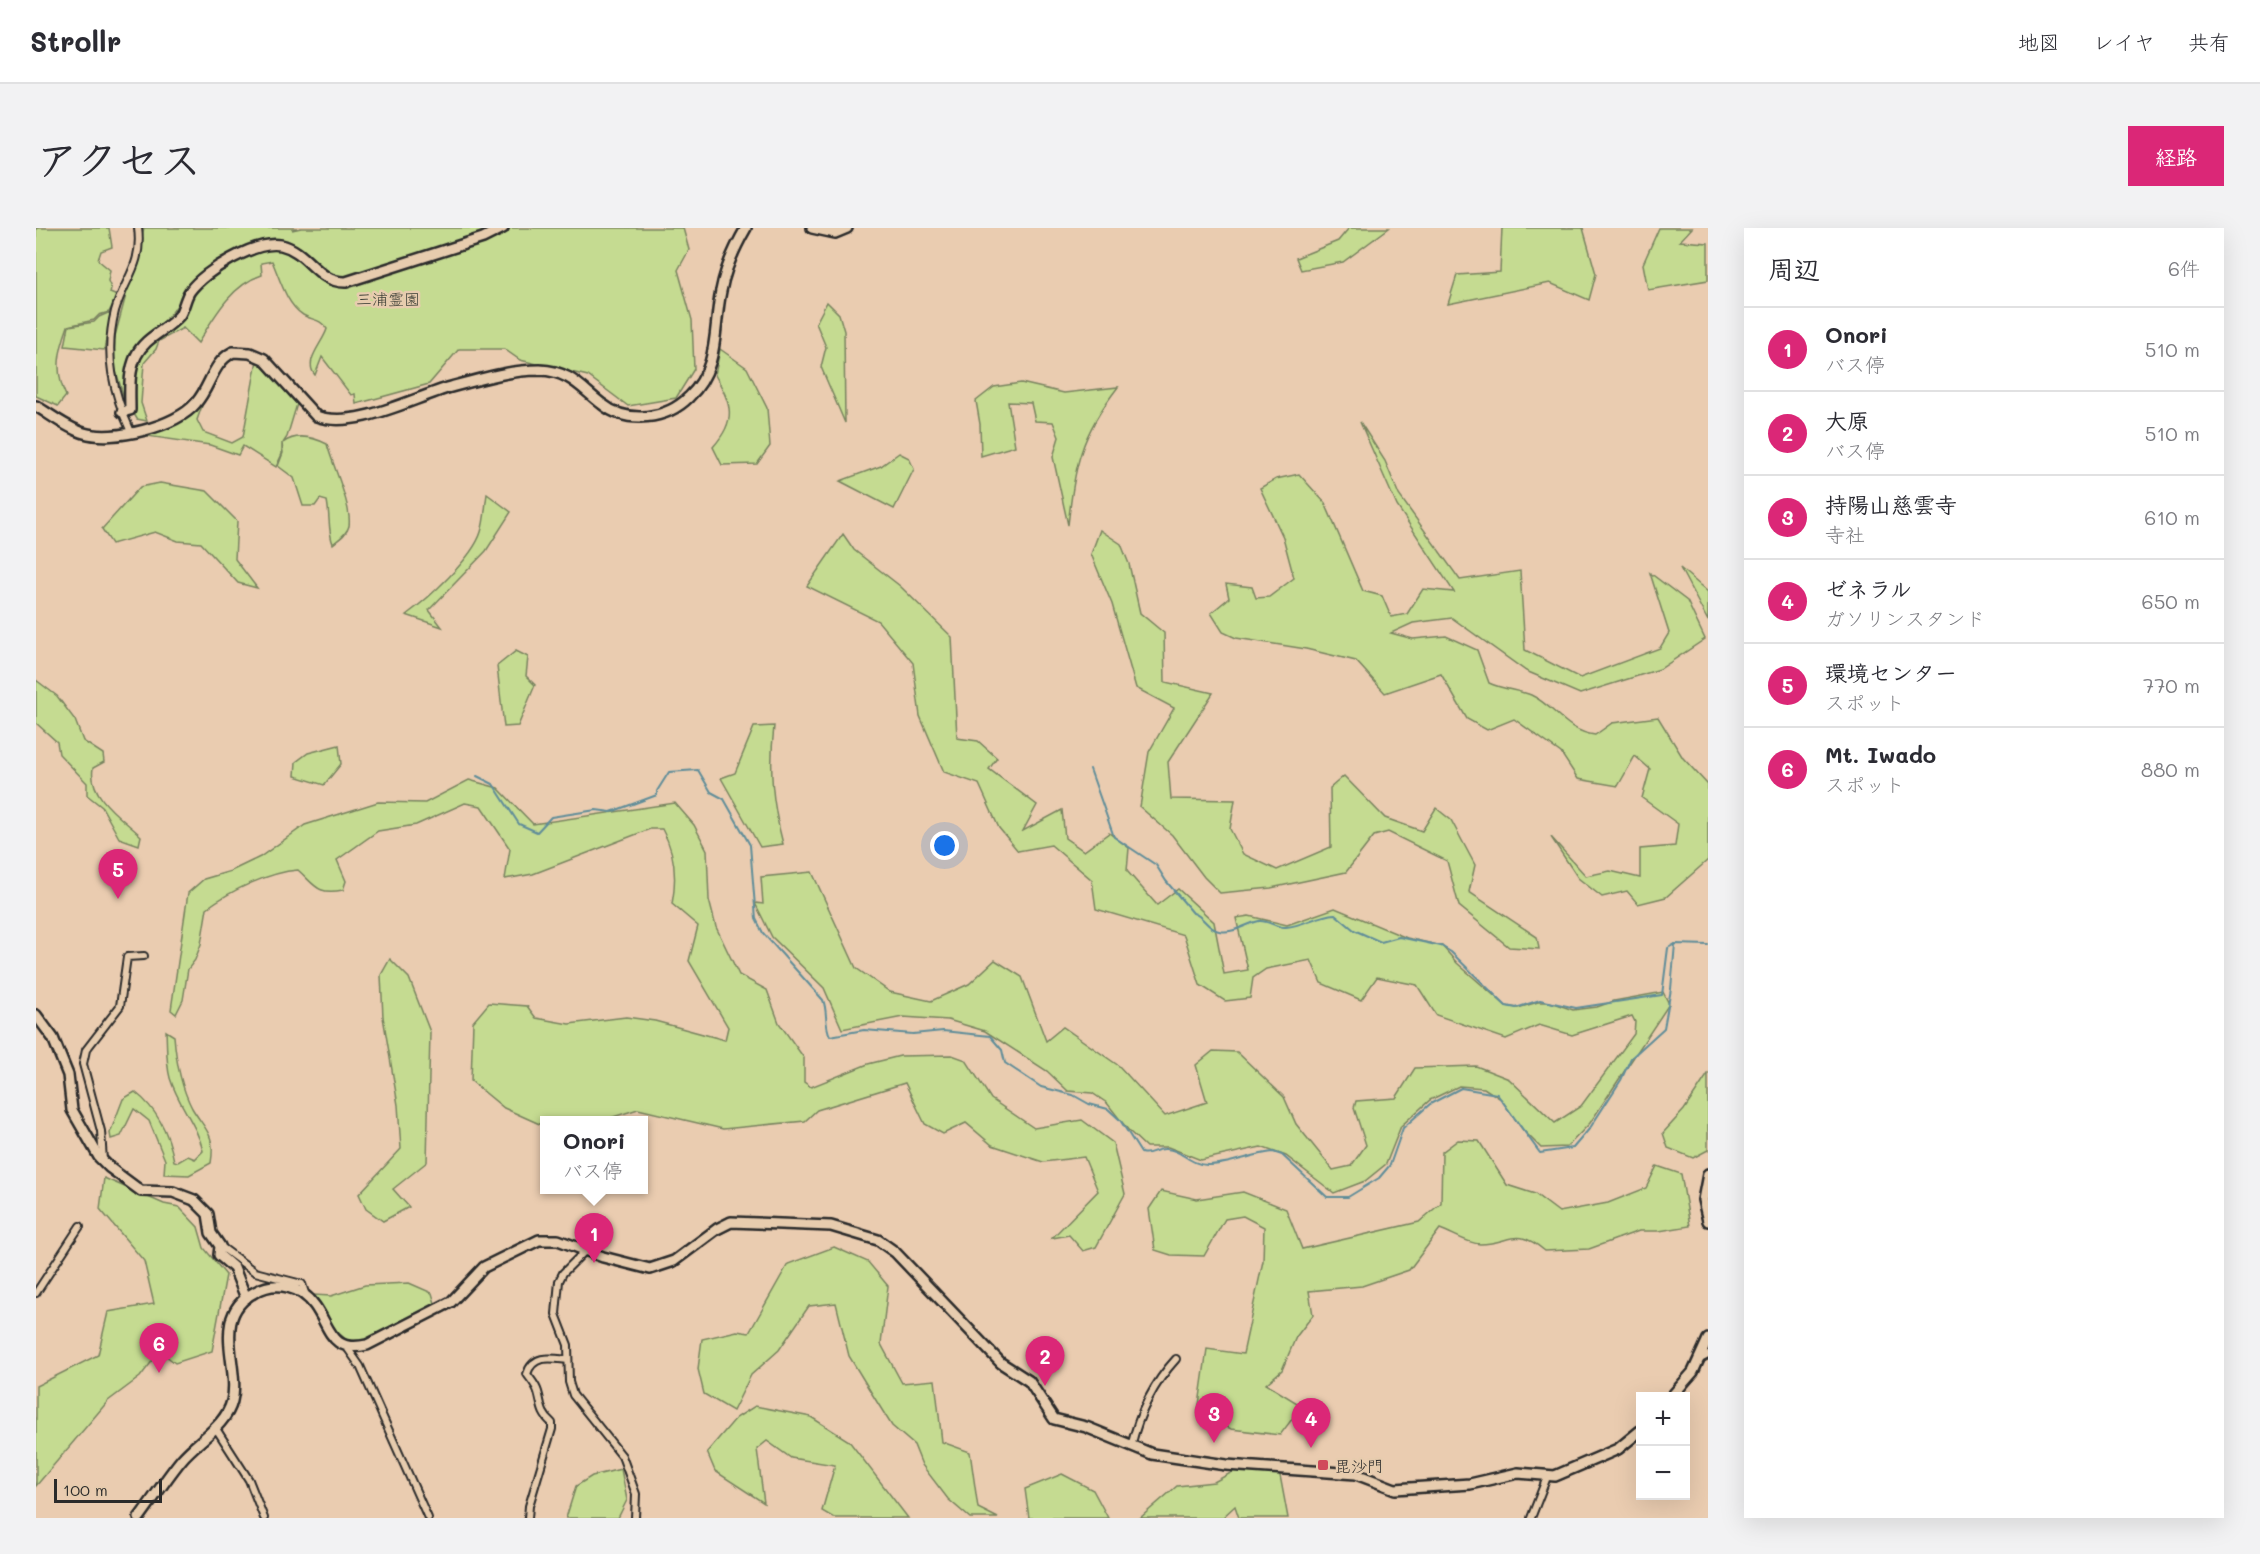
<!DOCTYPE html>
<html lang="ja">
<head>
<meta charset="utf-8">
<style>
	body { margin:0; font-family:Mali,"Klee One",sans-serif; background:#f2f2f3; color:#2b2b33 }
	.controls { position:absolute; right:18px; bottom:18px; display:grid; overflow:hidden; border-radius:0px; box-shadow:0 6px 24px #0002 }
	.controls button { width:54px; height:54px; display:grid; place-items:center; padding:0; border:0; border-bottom:2px solid #e1e1e2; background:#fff; color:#2b2b33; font:30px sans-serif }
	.scale { position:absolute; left:18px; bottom:15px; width:108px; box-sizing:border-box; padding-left:6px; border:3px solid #2b2b2b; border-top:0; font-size:16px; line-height:21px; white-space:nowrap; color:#2b2b2b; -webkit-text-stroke:4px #e7ccae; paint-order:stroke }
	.you { position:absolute; left:909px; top:618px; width:21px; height:21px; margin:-15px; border:4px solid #fff; border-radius:50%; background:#1a73e8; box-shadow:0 0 0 9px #1a73e833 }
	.badge { display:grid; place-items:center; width:39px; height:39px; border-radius:50%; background:#db2777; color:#fff; font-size:20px; font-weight:700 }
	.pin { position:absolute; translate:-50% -50px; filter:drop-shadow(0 2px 3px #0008) }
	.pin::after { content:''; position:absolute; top:32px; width:21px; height:18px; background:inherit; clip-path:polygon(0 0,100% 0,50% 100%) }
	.popup { position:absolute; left:504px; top:888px; width:108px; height:78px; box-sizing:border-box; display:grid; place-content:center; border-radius:0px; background:#fff; filter:drop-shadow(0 2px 4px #0005); font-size:20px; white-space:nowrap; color:#7c7c81 }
	.popup b { font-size:22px; color:#2b2b33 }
	.popup::after { content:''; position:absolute; left:50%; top:100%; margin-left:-12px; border:12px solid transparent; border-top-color:#fff }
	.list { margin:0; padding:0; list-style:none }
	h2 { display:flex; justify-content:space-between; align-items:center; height:78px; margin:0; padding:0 24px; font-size:26px }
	h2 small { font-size:20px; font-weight:400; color:#7c7c81 }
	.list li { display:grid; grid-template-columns:39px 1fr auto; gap:18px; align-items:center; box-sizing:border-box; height:84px; padding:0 24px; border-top:2px solid #e1e1e2 }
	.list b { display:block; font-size:22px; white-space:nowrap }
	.list p { margin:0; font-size:20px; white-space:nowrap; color:#7c7c81 }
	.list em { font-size:20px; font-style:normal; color:#7c7c81 }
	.map { position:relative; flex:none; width:1672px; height:1290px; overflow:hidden; border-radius:0px }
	header { display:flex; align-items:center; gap:36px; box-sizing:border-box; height:84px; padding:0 30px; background:#fff; border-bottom:2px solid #e1e1e2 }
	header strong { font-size:28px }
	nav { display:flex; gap:33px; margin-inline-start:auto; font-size:21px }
	.intro { display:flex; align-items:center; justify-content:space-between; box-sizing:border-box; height:144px; padding:0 36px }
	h1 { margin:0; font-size:42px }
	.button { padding:15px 27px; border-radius:0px; background:#db2777; color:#fff; font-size:21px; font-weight:700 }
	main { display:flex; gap:36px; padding:0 36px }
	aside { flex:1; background:#fff; border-radius:0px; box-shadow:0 6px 24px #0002 }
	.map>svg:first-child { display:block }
	.green { fill:#c5db91; stroke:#78835e; stroke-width:1.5 }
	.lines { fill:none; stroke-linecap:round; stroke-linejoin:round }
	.stream { stroke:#608d99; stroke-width:2 }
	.street-casing { stroke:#2b2b2b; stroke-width:10 }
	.secondary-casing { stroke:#2b2b2b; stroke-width:14 }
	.street { stroke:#e7ccae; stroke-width:6 }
	.secondary { stroke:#e7ccae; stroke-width:9 }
	.poi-dot { fill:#d1495b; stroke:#e7ccae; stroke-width:2 }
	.labels { text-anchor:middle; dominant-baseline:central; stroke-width:5; stroke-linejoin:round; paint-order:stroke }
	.park-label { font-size:16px; fill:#3a3d35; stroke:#e7ccae }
	.poi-label { font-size:16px; fill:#2b2b2b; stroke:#e7ccae; text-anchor:start }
</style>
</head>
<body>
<header>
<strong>Strollr</strong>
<nav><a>地図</a><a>レイヤ</a><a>共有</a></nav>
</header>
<div class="intro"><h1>アクセス</h1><a class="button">経路</a></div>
<main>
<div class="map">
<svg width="1672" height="1290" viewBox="0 0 1672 1290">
	<rect width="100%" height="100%" fill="#eaccb0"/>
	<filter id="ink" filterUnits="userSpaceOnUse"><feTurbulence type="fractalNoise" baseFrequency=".0167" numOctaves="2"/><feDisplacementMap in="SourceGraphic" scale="12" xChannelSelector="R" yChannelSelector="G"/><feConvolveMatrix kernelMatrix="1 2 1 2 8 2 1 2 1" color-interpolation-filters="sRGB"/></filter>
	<g filter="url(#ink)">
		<!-- green -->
		<g class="green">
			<path d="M 0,0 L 73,0 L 76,19 L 65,23 L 62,32 L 74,42 L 72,53 L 75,60 L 74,65 L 81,68 L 73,84 L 63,87 L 58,92 L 32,98 C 23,123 18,142 30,168 L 22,178 L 0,168 Z"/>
			<path d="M 108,0 L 261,0 L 256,2 L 265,0 L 647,0 L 653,22 L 642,42 L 656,92 L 658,141 L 640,170 L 592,178 L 552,148 L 484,132 L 468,121 L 423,121 L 393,156 L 320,176 L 319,166 L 315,167 L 286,129 L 279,147 C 267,133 287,115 291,101 C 284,90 277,93 267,87 C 250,76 244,51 236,33 L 225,35 L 226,47 C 195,57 178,89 162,115 L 147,100 L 123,113 L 120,121 L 108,135 L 105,175 L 111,193 L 101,191 C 95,183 97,174 97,164 C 97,124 115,112 147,92 L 144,73 C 115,120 87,99 92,171 L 89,174 L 78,136 L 79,108 Z"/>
			<polygon points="1313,0 1353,0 1307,34 1265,42 1260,30 1302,13"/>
			<polygon points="1466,0 1547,0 1560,46 1553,72 1514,55 1412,76 1421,47 1464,44"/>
			<polygon points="1623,0 1656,0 1644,13 1672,15 1672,52 1612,62 1607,36"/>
			<polygon points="791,74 803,86 808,103 809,195 785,139 790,119 780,95"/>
			<polygon points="72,85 75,86 68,122 29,118 33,98 58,94 63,89"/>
			<path d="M 684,121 L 711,140 L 731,180 L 734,218 L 721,236 L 686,237 L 677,219 C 701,192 696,177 679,147 Z"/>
			<path d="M 221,132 L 261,176 L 251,209 L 247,215 C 260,205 277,209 291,216 C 296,236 316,277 313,298 C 311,306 303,311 297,316 C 292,304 294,287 291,273 L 284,271 L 279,278 L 267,278 L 258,250 L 242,238 L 247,225 L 246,215 L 246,226 L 240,239 L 207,218 L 202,227 L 174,217 L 111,208 L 145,193 L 167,175 L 161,192 L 167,204 L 196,215 L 207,209 Z"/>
			<path d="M 985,155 L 1028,165 L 1082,159 C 1044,208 1039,237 1032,297 L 1017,229 L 1023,209 L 1017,194 L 999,193 L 995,175 L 972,174 L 979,218 L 945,228 L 944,196 L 940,173 L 958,159 Z"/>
			<path d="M 1324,194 L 1349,233 L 1363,267 L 1424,352 L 1484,343 L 1489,422 L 1544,450 L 1624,420 L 1633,405 L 1614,345 L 1651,373 L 1669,411 L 1624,441 L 1544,466 L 1490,443 L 1416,390 L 1377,395 L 1355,405 L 1377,411 L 1410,408 L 1441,422 L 1453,455 C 1466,461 1481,462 1495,467 C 1519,478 1530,504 1559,507 L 1576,495 L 1622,489 L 1647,530 L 1672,557 L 1672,632 L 1630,669 L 1602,676 L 1591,663 L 1566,669 L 1542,650 L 1515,609 L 1550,648 L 1574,643 L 1604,650 L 1604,621 L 1639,618 L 1642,596 L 1606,570 L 1614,541 L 1599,528 L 1582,558 L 1542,551 L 1525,525 L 1478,491 L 1451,502 L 1431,491 L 1405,446 L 1349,465 L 1320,433 L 1270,421 L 1200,410 L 1187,404 L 1175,385 L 1193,370 L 1190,356 L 1216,359 L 1220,370 L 1233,369 L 1258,350 L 1247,309 L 1224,260 L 1240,251 L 1263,246 L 1289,275 L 1327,363 L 1346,368 L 1355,389 L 1371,386 L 1387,361 L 1418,364 L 1361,278 Z"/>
			<polygon points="863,225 873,230 878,241 858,281 804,253 845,238"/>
			<polygon points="124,255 171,263 201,293 199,331 221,360 202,355 165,315 142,313 119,304 76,316 66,301 104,259"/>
			<path d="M 451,266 L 475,284 L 450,323 L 393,382 L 406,399 L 370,387 C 392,371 437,330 445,304 C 449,292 449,278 451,266 Z"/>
			<polygon points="1064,302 1085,316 1093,336 1104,385 1128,405 1129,454 1177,465 1132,534 1135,571 1199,572 1194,601 1207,626 1241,642 1295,619 1294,560 1308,548 1349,590 1386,603 1400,580 1415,592 1439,637 1433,664 1501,709 1503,721 1473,719 1423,678 1411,633 1352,604 1338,608 1310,644 1235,660 1184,665 1168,649 1136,607 1104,579 1113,524 1138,480 1100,460 1076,376 1055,326"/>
			<polygon points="807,306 818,322 864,358 916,409 921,510 942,513 961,530 953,541 1001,577 987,603 1026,582 1029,610 1048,623 1073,605 1093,620 1091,643 1121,677 1142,661 1178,694 1188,746 1212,742 1200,690 1213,688 1251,697 1299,680 1371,710 1406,718 1421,735 1470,778 1482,780 1502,774 1514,774 1537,782 1561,779 1578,773 1627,764 1633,776 1554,895 1531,919 1505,920 1486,901 1465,871 1448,860 1423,858 1394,872 1365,898 1350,936 1329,953 1298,965 1250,928 1225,919 1165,932 1132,919 1110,919 1093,903 1071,875 1056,865 1032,863 1011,843 949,803 912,792 867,789 806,801 788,760 736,709 719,675 727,676 725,649 776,644 820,740 854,764 895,773 933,756 959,732 986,749 1010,813 1027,799 1083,838 1129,888 1171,874 1160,837 1177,823 1201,824 1248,869 1260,896 1297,942 1315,938 1330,917 1318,880 1320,873 1360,870 1379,840 1440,838 1473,851 1519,895 1545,878 1598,806 1599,794 1596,788 1536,807 1503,797 1470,811 1400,787 1381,757 1341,749 1325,772 1285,755 1275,732 1230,741 1217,750 1214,770 1189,773 1164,757 1148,707 1060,681 1056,652 1015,617 982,623 963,600 943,556 908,544 884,488 877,435 842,393 771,358"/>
			<polygon points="1644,340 1672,364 1672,393"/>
			<polygon points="480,423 492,429 490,448 499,457 482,498 468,499 461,438"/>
			<path d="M 0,452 L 21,468 L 39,492 L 47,513 L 67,526 L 68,534 L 57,540 C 52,569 86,590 105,608 L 103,617 L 83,610 L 66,579 L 51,567 L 51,555 L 23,526 L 21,514 L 0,495 Z"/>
			<path d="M 738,498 C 733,542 736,574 747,616 L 724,619 L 685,550 L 699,545 L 718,499 Z"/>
			<polygon points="303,517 305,536 288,557 259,548 260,534 272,525"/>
			<path d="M 433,552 L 462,560 L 497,596 L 639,575 L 658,597 L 671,622 L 673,672 L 680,699 L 703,747 L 731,762 L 743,795 L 768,830 L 768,854 L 775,859 L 832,836 L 864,828 L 916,827 L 930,832 L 955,871 L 998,900 L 1046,892 L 1077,915 L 1089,966 L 1060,1019 L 1047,1023 L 1033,1007 L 1016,1010 L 1062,963 L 1048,929 L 1007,934 L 956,917 L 930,895 L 907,906 L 889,896 L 869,855 L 781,882 L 769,893 L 687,901 L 602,881 L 568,892 L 508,892 L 508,898 L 468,880 L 435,853 L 437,794 L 453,775 L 491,778 L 500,790 L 533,796 L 590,789 L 619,793 L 689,812 L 692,799 L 653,733 L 662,698 L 636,676 C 641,650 639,624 626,601 L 614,601 L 497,646 L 469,651 L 474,621 L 445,578 L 429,575 L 380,597 L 342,603 L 301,632 L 310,653 L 307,662 C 281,667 280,658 262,642 C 233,644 194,663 171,680 L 165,716 L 159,732 L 152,741 L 147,772 L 140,786 L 135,782 L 152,665 L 168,651 L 195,643 L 224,629 L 269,597 L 342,574 L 389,575 Z"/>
			<polygon points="354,731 373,750 394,804 391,934 357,961 373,979 347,993 330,981 323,966 365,921 362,877 347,789 345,747"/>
			<path d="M 130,803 L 138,808 C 140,833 144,857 156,880 C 169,902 180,906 175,935 L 153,947 L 128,946 L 129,932 L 113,893 L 98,881 L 85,908 L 75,911 L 74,905 L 87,871 L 99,864 C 121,881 133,906 138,933 L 142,934 L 152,928 L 159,931 L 167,923 C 161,896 142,877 134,850 C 130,836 131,818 130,803 Z"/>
			<polygon points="1672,846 1672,922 1657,930 1632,920 1627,905 1648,882"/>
			<path d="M 1422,912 L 1443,913 L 1471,957 L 1499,966 L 1523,984 L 1572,975 L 1610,960 L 1621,938 L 1645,946 L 1654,998 L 1623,1003 L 1603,1003 L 1553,1021 L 1509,1023 C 1479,998 1476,1015 1444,1016 C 1432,1016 1416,1005 1404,1001 L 1373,1042 L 1326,1058 L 1273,1063 L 1277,1087 L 1260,1109 L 1246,1142 L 1230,1156 L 1266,1178 L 1244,1207 L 1195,1201 L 1162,1184 L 1171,1121 L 1207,1126 L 1227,1033 L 1228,999 L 1207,988 L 1189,991 L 1168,1028 L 1135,1027 L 1119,1022 L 1113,981 L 1125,963 L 1161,971 L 1207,964 L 1250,981 L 1266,1021 L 1383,994 L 1405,975 L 1406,924 Z"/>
			<polygon points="68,950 128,976 143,979 162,999 168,1020 190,1047 176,1123 139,1135 124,1123 104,1149 72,1173 0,1258 0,1158 62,1127 72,1084 118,1076 108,1033 64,981"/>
			<polygon points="798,1019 832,1034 852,1058 845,1116 866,1155 899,1152 906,1214 934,1224 942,1280 962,1290 934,1290 912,1271 886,1237 878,1217 856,1198 841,1174 813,1128 800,1075 773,1078 743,1122 715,1147 697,1183 668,1166 662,1141 666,1111 701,1103 713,1105 752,1036"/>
			<polygon points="373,1055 396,1065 401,1082 340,1110 312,1113 290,1094 278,1067 295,1068 329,1057"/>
			<polygon points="719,1178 775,1189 813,1213 872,1290 798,1290 786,1283 799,1237 755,1230 731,1213 721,1221 728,1275 679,1243 671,1224 700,1190"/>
			<polygon points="585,1241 591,1272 582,1290 530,1290 540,1258 556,1248"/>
			<polygon points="1202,1241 1243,1242 1252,1290 1203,1290 1199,1278 1186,1290 1104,1290 1141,1258 1178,1254"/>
			<polygon points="1026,1246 1057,1262 1072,1290 993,1290 989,1261"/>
		</g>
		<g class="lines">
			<!-- stream -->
			<g class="stream">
				<path d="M 1054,541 L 1078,609 L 1120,637 L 1130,653 L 1157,685 C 1168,688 1171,701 1183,703 C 1198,706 1209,696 1223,693 C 1233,692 1239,700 1250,699 C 1267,698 1281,687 1299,686 L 1318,702 L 1345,714 L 1363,709 L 1405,718 L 1415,724 L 1470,778 L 1480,780 L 1504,772 L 1540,780 L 1626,767 L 1632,720 L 1639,716 L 1672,717"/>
				<path d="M 441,548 L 457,556 L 483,596 L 501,604 L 515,589 L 560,582 L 575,584 L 621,567 L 621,563 L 633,544 L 662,542 L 675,564 L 688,571 L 714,617 L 720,691 L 727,705 L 787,772 C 792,784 788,796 794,808 L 828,802 L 877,806 L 907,803 L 954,808 L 966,822 L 969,835 L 1005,859 L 1037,867 L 1053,876 L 1072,881 L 1084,892 L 1105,925 C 1114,928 1118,921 1128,921 C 1144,920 1154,937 1171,937 C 1193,937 1216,926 1237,924 L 1246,927 L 1291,969 L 1312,969 L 1343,950 L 1354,937 L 1367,900 L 1394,876 L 1425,860 L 1461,866 L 1504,925 L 1537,920 L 1554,900 L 1585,852 L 1595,830 L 1628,800 L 1635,761 L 1639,716"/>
			</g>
			<defs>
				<g id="street">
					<path d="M 95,204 C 77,165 68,126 79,83 C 88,51 107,38 102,0"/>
					<polyline points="67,933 65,903 47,836 50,822 84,778 91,729 108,728"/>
					<polyline points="184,1018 219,1044 266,1056 270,1068"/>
					<polyline points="550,1022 527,1045 523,1053 520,1086 532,1117 533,1154 537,1167 586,1228 600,1266 599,1290"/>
					<polyline points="0,1065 44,998"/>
					<polyline points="310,1118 324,1138 392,1290"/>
					<polyline points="1664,1131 1672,1127"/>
					<polyline points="179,1199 213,1252 228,1290"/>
					<path d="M 1095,1219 C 1103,1185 1117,1156 1140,1131"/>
					<path d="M 492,1290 L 493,1278 L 516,1201 L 516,1195 C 504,1185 506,1177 502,1164 C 500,1157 495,1152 491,1146 C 497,1126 515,1130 532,1132"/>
					<polyline points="1495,1290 1511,1249"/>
				</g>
				<g id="secondary">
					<polyline points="776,0 799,5 811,0"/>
					<path d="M 0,178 C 15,187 31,200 48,205 C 77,214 140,199 160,175 C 175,158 176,135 197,124 L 214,125 L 228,131 L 280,188 C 319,202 376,170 415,159 C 444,151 474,142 504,142 C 534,143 545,160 566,176 C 592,197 631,191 653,169 C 684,140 677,101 685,63 C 689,41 699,19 710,0"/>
					<path d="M 86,184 L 94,182 C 94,163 92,145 100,128 C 109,109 130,103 143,88 C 148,81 149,70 154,63 C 168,43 220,12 245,17 C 272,23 281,55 310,54 L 447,10 L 467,0"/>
					<polyline points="0,787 17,810 32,847 36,882 63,929 74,940 105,963 137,964 158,972 172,986 175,1005 184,1018 183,1027 198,1040 210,1070"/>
					<polyline points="1672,946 1667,972 1672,993"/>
					<polyline points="1636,1168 1657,1144 1672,1111"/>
					<path d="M 103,1290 C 118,1270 131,1249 146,1231 C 162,1212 190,1198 196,1173 C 205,1139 173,1088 219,1064 C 240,1052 265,1058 279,1078 C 295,1101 295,1125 331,1117 L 415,1074 L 448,1039 L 503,1012 L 522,1012 L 567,1029 L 614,1041 L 638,1033 L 681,1001 L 695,994 L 795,998 L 842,1012 L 859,1024 L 965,1135 L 993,1153 L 1018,1191 L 1050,1199 L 1116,1226 L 1190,1237 L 1320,1246 L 1359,1261 L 1434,1256 L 1482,1245 L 1519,1248 L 1582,1221 L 1604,1203"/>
				</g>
			</defs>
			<!-- street casing -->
			<use href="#street" class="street-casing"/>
			<!-- secondary casing -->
			<use href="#secondary" class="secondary-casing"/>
			<!-- street -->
			<use href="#street" class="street"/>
			<!-- secondary -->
			<use href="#secondary" class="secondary"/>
		</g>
	</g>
	<!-- markers -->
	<rect class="poi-dot" x="1281" y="1231" width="12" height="12" rx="3"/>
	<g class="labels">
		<!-- park labels -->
		<g class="park-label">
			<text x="352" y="70">三浦霊園</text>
		</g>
		<!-- poi labels -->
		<g class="poi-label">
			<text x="1299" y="1237">毘沙門</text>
		</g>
	</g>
</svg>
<div class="controls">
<button>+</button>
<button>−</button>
</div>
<div class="scale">100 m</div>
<div class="you"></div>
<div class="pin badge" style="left:558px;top:1035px">1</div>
<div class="popup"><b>Onori</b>バス停</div>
<div class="pin badge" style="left:1009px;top:1158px">2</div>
<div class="pin badge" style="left:1178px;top:1215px">3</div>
<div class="pin badge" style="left:1275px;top:1220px">4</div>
<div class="pin badge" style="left:82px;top:671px">5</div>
<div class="pin badge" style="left:123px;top:1145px">6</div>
</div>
<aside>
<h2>周辺<small>6件</small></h2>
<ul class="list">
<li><span class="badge">1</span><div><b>Onori</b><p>バス停</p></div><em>510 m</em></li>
<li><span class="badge">2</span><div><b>大原</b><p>バス停</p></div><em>510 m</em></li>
<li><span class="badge">3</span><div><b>持陽山慈雲寺</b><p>寺社</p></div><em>610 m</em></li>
<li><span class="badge">4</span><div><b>ゼネラル</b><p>ガソリンスタンド</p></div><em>650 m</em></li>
<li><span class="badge">5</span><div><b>環境センター</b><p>スポット</p></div><em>770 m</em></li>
<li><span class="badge">6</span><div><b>Mt. Iwado</b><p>スポット</p></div><em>880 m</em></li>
</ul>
</aside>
</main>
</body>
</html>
